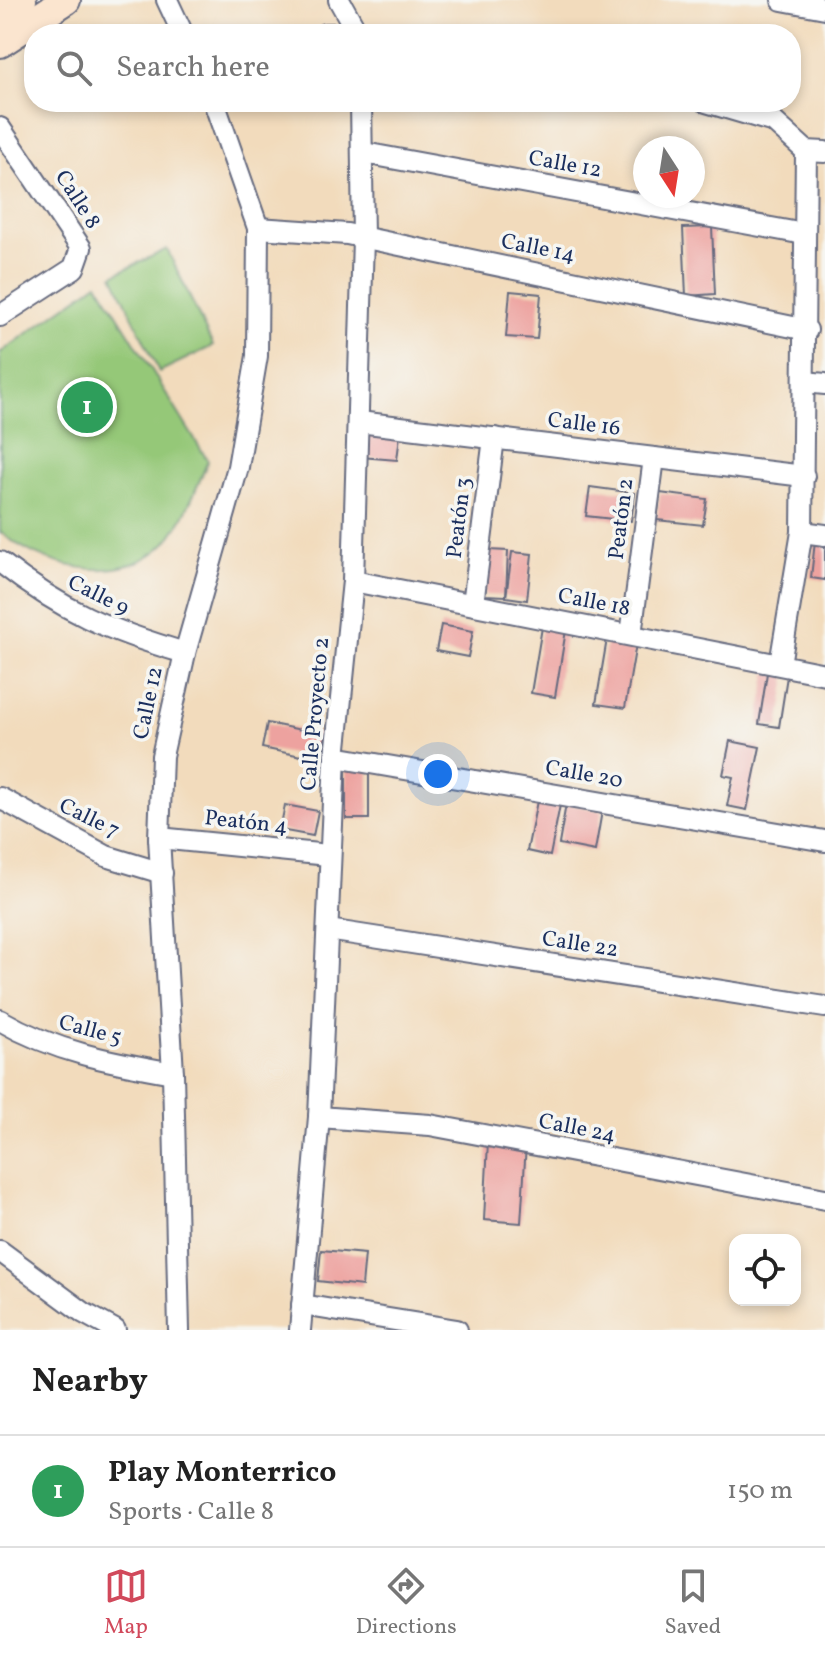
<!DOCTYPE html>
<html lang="en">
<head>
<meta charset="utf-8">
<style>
	body { margin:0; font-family:Vollkorn,serif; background:#f2f2f2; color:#222 }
	.controls { position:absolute; right:24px; bottom:24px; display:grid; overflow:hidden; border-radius:16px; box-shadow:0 4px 12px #0003 }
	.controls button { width:72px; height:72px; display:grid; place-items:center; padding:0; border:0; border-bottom:2px solid #e0e0e0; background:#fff; color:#222; font:40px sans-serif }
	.compass { position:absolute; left:633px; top:136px; width:72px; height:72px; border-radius:50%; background:#fff; box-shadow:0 4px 12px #0003; rotate:168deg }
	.you { position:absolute; left:438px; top:774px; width:28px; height:28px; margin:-20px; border:6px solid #fff; border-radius:50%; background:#1a73e8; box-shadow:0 0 0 12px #1a73e833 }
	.badge { display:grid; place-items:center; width:52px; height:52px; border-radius:50%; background:#d1495b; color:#fff; font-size:26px; font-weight:700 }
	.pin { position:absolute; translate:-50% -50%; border:4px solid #fff; box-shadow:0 2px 8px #0006 }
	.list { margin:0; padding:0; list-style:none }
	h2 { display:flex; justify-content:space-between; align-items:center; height:104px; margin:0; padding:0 32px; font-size:34px }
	h2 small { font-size:26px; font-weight:400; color:#767676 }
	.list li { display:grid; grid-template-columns:52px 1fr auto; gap:24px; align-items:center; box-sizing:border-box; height:112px; padding:0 32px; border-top:2px solid #e0e0e0 }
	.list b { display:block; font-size:30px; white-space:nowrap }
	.list p { margin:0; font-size:26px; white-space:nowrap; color:#767676 }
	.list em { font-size:26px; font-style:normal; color:#767676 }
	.icon { flex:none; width:44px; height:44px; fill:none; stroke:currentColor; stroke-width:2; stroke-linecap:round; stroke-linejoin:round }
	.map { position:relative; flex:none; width:825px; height:1330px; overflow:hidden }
	.search { position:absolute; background:#fff; box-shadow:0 4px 12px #0003; left:24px; right:24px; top:24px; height:88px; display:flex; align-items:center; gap:20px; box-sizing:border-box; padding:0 28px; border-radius:32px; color:#767676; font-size:30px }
	.sheet { height:216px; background:#fff }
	nav { display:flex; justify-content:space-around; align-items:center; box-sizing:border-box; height:112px; border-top:2px solid #e0e0e0; background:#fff; font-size:22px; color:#767676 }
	nav a { display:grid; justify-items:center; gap:4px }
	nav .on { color:#d1495b }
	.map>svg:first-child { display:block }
	.green { fill:#95c878; stroke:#587c6b; stroke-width:2 }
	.building { fill:#eda29f }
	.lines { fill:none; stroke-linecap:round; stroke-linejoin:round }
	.minor-casing { stroke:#666b7f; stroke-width:24 }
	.secondary-casing { stroke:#666b7f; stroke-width:32 }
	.minor { stroke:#fff; stroke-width:20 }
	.secondary { stroke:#fbe5cf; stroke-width:28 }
	.labels { text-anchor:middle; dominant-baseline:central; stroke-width:7; stroke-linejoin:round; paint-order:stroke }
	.street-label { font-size:22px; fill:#1b2f5e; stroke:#f6f6f2 }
</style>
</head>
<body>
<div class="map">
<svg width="825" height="1330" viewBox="0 0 825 1330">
	<rect width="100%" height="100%" fill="#f6f6f2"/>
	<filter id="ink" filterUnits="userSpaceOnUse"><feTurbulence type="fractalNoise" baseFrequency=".0125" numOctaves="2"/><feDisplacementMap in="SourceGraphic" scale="16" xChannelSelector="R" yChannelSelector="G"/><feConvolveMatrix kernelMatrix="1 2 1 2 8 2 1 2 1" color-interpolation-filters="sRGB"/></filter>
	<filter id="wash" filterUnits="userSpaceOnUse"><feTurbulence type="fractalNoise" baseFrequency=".006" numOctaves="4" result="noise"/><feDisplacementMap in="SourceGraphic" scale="32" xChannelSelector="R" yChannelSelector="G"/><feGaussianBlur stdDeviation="1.8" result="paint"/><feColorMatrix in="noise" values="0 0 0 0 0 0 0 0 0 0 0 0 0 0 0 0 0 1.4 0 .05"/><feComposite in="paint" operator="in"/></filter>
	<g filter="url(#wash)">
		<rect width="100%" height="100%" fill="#f2dbbc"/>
		<!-- green -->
		<g class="green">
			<polygon points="167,249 213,346 159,372 113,275"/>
			<path d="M 98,283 L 208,461 C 197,486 181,531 160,548 C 114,587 42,566 0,532 L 0,353 Z"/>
		</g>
		<g id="blocks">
			<!-- building -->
			<g class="building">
				<polygon points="712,227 715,294 686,296 683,228"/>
				<polygon points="510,291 541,294 537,339 506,337"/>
				<polygon points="364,432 400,435 397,460 361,457"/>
				<polygon points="590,487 635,493 631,521 586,516"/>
				<polygon points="660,493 707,499 703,525 657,520"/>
				<polygon points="815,541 825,543 825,580 811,578"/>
				<polygon points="488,550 508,551 506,596 485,595"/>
				<polygon points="512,552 532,554 527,600 506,597"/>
				<polygon points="441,625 473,631 468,657 436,651"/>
				<polygon points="542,627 566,630 555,697 531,693"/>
				<polygon points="607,639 636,644 625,708 596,704"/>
				<polygon points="767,673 787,676 779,727 759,724"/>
				<polygon points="267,723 326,735 321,760 262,748"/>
				<polygon points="730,741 760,747 747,810 727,806 733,777 723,775"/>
				<rect x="346" y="764" width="23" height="55"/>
				<polygon points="537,801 560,805 550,856 527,851"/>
				<polygon points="566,804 602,811 595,851 559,844"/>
				<polygon points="285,805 318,811 313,836 280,830"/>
				<polygon points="488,1142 526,1144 521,1223 484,1220"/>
				<polygon points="321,1250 365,1254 362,1286 318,1281"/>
			</g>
		</g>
	</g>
	<g filter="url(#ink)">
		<use href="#blocks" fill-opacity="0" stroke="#666b7f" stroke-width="2"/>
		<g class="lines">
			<defs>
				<g id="minor">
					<polyline points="167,0 183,34"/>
					<polyline points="339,0 358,34"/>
					<polyline points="782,0 825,8"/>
					<polyline points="325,34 369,34"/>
					<polyline points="706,102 774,122 806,151 825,152"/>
					<polyline points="0,128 81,248 74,268 0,316"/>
					<polyline points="364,153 804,234"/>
					<polyline points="258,228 347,234 807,330"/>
					<polyline points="805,382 825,384"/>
					<polyline points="359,422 804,476"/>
					<polyline points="802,532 825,535"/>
					<path d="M 0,562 C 62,611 110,631 185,653"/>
					<polyline points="353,581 825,674"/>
					<polyline points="473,604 494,438"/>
					<polyline points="631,635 654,458"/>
					<polyline points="780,664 802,532 806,151"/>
					<polyline points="335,757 825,841"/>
					<polyline points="0,798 106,856 162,873"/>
					<polyline points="159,838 328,855"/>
					<polyline points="328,930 825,1007"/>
					<path d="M 0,1020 C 55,1052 111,1062 173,1073"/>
					<polyline points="319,1117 430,1125 825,1199"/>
					<polyline points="0,1251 84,1313 115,1330"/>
					<polyline points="302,1305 457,1330"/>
					<polyline points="179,1330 173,1073 159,838 162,756 185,653 238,467 257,356 258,228 214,102"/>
					<polyline points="300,1330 319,1117 335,757 353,581 363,238 361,102"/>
				</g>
				<g id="secondary">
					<polyline points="0,15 22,0"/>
					<polyline points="0,43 66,0"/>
				</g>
			</defs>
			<!-- minor casing -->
			<use href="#minor" class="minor-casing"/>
			<!-- secondary casing -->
			<use href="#secondary" class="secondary-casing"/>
			<!-- minor -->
			<use href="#minor" class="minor"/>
			<!-- secondary -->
			<use href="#secondary" class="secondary"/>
		</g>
	</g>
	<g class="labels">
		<!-- street labels -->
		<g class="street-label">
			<text transform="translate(565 165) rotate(10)">Calle 12</text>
			<text transform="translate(77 200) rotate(57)">Calle 8</text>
			<text transform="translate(538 249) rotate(11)">Calle 14</text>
			<text transform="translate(584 425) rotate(7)">Calle 16</text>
			<text transform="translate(460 518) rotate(-83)">Peatón 3</text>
			<text transform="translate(622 519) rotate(-83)">Peatón 2</text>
			<text transform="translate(98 596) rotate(26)">Calle 9</text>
			<text transform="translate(594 603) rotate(11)">Calle 18</text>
			<text transform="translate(149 703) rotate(-78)">Calle 12</text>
			<text transform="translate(316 714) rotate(-85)">Calle Proyecto 2</text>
			<text transform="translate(584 775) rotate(10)">Calle 20</text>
			<text transform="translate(89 819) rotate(26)">Calle 7</text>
			<text transform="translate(246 823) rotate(6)">Peatón 4</text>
			<text transform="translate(580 945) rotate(9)">Calle 22</text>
			<text transform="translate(90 1031) rotate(15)">Calle 5</text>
			<text transform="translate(577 1129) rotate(11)">Calle 24</text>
		</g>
	</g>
</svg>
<div class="controls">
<button><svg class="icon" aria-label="locate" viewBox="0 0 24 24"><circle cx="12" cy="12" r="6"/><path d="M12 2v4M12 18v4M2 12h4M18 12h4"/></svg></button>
</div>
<svg class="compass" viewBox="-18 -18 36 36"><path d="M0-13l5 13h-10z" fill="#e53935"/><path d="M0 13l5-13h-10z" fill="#767676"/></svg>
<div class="you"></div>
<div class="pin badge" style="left:87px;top:407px;background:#2e9e5b">1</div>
<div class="search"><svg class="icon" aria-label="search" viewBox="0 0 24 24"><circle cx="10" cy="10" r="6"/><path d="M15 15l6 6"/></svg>Search here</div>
</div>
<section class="sheet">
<h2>Nearby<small></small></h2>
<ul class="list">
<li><span class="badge" style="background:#2e9e5b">1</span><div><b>Play Monterrico</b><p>Sports · Calle 8</p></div><em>150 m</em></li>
</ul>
</section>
<nav>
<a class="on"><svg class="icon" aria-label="map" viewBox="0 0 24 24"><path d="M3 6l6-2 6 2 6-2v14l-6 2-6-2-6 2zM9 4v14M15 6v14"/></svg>Map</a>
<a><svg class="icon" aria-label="directions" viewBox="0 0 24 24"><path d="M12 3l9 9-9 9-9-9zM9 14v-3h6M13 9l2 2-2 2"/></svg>Directions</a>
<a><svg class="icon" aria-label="saved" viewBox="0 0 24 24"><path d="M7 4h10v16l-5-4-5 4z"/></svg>Saved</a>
</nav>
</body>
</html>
